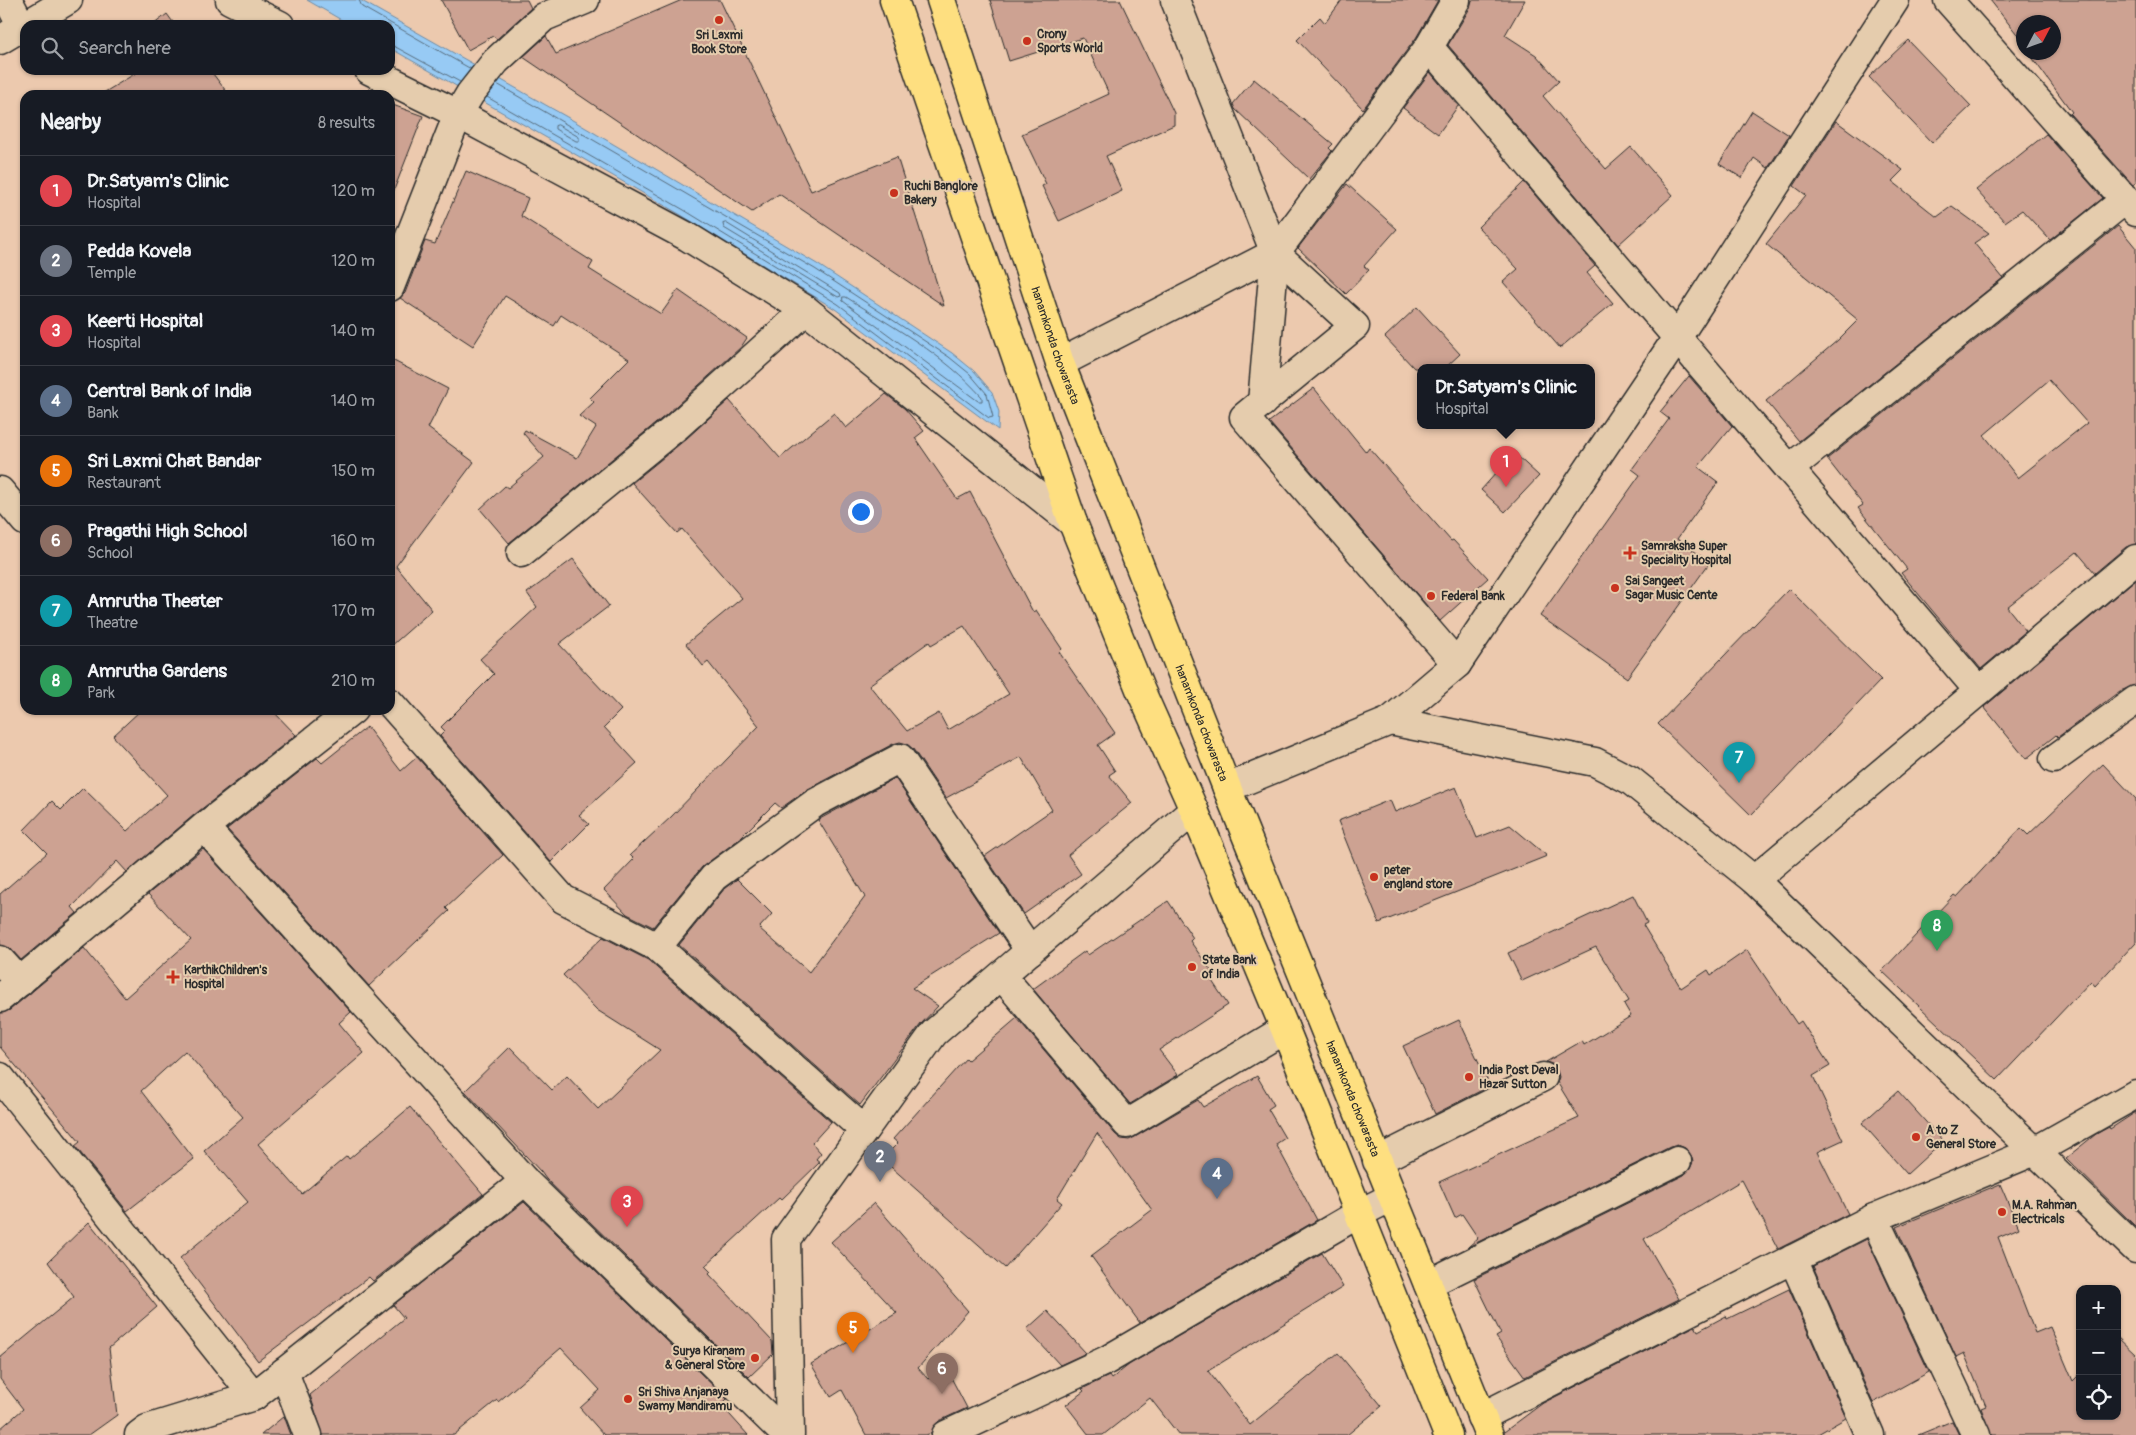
<!DOCTYPE html>
<html lang="en">
<head>
<meta charset="utf-8">
<style>
	body { margin:0; font-family:Pangolin,sans-serif; background:#242831; color:#f1f3f6 }
	.controls { position:absolute; right:15px; bottom:15px; display:grid; overflow:hidden; border-radius:10px; box-shadow:0 1px 4px #0004 }
	.controls button { width:45px; height:45px; display:grid; place-items:center; padding:0; border:0; border-bottom:1px solid #363941; background:#171b24; color:#f1f3f6; font:25px sans-serif }
	.compass { position:absolute; left:2016px; top:15px; width:45px; height:45px; border-radius:50%; background:#171b24; box-shadow:0 1px 4px #0004; rotate:49deg }
	.you { position:absolute; left:860px; top:511px; width:18px; height:18px; margin:-12px; border:4px solid #fff; border-radius:50%; background:#1a73e8; box-shadow:0 0 0 8px #1a73e833 }
	.badge { display:grid; place-items:center; width:32px; height:32px; border-radius:50%; background:#c8321e; color:#fff; font-size:16px; font-weight:700 }
	.pin { position:absolute; translate:-50% -41px; filter:drop-shadow(0 1px 2px #0008) }
	.pin::after { content:''; position:absolute; top:26px; width:18px; height:15px; background:inherit; clip-path:polygon(0 0,100% 0,50% 100%) }
	.popup { position:absolute; left:1417px; top:364px; width:178px; height:65px; box-sizing:border-box; display:grid; place-content:center; border-radius:10px; background:#171b24; filter:drop-shadow(0 1px 4px #0005); font-size:16px; white-space:nowrap; color:#9ea1a6 }
	.popup b { font-size:19px; color:#f1f3f6 }
	.popup::after { content:''; position:absolute; left:50%; top:100%; margin-left:-10px; border:10px solid transparent; border-top-color:#171b24 }
	.list { margin:0; padding:0; list-style:none }
	h2 { display:flex; justify-content:space-between; align-items:center; height:65px; margin:0; padding:0 20px; font-size:21px }
	h2 small { font-size:16px; font-weight:400; color:#9ea1a6 }
	.list li { display:grid; grid-template-columns:32px 1fr auto; gap:15px; align-items:center; box-sizing:border-box; height:70px; padding:0 20px; border-top:1px solid #363941 }
	.list b { display:block; font-size:19px; white-space:nowrap }
	.list p { margin:0; font-size:16px; white-space:nowrap; color:#9ea1a6 }
	.list em { font-size:16px; font-style:normal; color:#9ea1a6 }
	.icon { flex:none; width:28px; height:28px; fill:none; stroke:currentColor; stroke-width:2; stroke-linecap:round; stroke-linejoin:round }
	.map { position:relative; flex:none; width:2136px; height:1435px; overflow:hidden }
	.search { position:absolute; background:#171b24; box-shadow:0 1px 4px #0004; left:20px; top:20px; width:375px; height:55px; display:flex; align-items:center; gap:12px; box-sizing:border-box; padding:0 18px; border-radius:15px; color:#9ea1a6; font-size:19px }
	.panel { position:absolute; background:#171b24; box-shadow:0 1px 4px #0004; left:20px; top:90px; width:375px; height:625px; border-radius:15px }
	.map>svg:first-child { display:block }
	.water { fill:#97caf4; stroke:#6c8aa4 }
	.lines { fill:none; stroke-linecap:round; stroke-linejoin:round }
	.shore { stroke:#566b7b; stroke-width:1 }
	.building { fill:#cda292; stroke:#2b2b2b; fill-rule:evenodd }
	.minor-casing { stroke:#2b2b2b; stroke-width:31 }
	.highway-casing { stroke:#2b2b2b; stroke-width:31 }
	.minor { stroke:#e5ccad; stroke-width:28 }
	.highway { stroke:#fedf80; stroke-width:28 }
	.poi-dot { fill:#c8321e; stroke:#e5ccad; stroke-width:2 }
	.labels { text-anchor:middle; dominant-baseline:central; stroke-width:4; stroke-linejoin:round; paint-order:stroke }
	.poi-label { font-size:12px; font-weight:bold; fill:#2b2b2b; stroke:#e5ccad; text-anchor:start }
	.street-label { font-size:12px; fill:#2b2b2b; stroke:#e5ccad }
</style>
</head>
<body>
<div class="map">
<svg width="2136" height="1435" viewBox="0 0 2136 1435">
	<rect width="100%" height="100%" fill="#ecc9ae"/>
	<filter id="ink" filterUnits="userSpaceOnUse"><feTurbulence type="fractalNoise" baseFrequency=".02" numOctaves="2"/><feDisplacementMap in="SourceGraphic" scale="10" xChannelSelector="R" yChannelSelector="G"/><feConvolveMatrix kernelMatrix="1 2 1 2 8 2 1 2 1" color-interpolation-filters="sRGB"/></filter>
	<g filter="url(#ink)">
		<!-- water -->
		<polygon class="water" points="307,0 360,0 574,121 817,264 952,353 974,371 992,392 999,412 998,430 835,309 681,215 390,48 390,25 350,25"/>
		<g class="lines">
			<!-- shore -->
			<g class="shore">
				<polyline points="359,0 362,7 471,69"/>
				<polyline points="390,44 460,82"/>
				<polyline points="487,97 684,210 838,304 989,418 993,417 987,394 970,374 949,357 815,269 497,84"/>
				<polygon points="558,125 579,137 579,141 576,141 555,129 555,126"/>
				<polygon points="726,223 840,293 841,296 838,297 724,228 723,224"/>
				<path d="M 843,297 L 846,297 C 893,327 945,355 982,397 L 982,401 L 978,401 L 843,301 Z"/>
			</g>
		</g>
		<!-- building -->
		<g class="building">
			<polygon points="441,0 527,0 531,8 497,39 493,36 468,50"/>
			<polygon points="682,0 720,0 811,191 897,157 944,306 779,194 752,212 523,57 546,36 556,54"/>
			<polygon points="990,0 1120,0 1174,113 1174,125 1106,156 1122,191 1059,221 1042,186 1046,184 1022,134 1109,94 1083,38 1009,61"/>
			<polygon points="1342,0 1438,0 1416,38 1363,109 1297,40 1320,17 1325,23"/>
			<polygon points="1472,0 1525,0 1505,35 1536,55 1559,81 1543,96 1606,169 1631,147 1673,195 1618,245 1448,45 1470,8"/>
			<polygon points="1990,0 2136,0 2136,183 2133,185 2070,114 2072,112 2028,52 2054,52 2054,22 2024,22 2024,43"/>
			<polygon points="167,14 175,25 153,25"/>
			<polygon points="1908,40 1971,106 1932,143 1869,77"/>
			<polygon points="141,70 210,70 229,95 100,95"/>
			<polygon points="1430,72 1458,106 1438,134 1403,108"/>
			<polygon points="1254,79 1333,144 1329,148 1332,151 1309,179 1235,109 1233,104"/>
			<polygon points="390,104 423,116 392,195 390,195"/>
			<polygon points="1752,111 1789,135 1768,168 1754,158 1742,178 1719,164"/>
			<polygon points="1836,121 1903,170 1892,181 1937,217 1952,206 1989,233 1974,243 2003,278 1799,441 1766,401 1838,340 1858,320 1766,244 1806,195 1794,186"/>
			<polygon points="2046,134 2103,198 2050,240 2022,210 2005,222 1976,190"/>
			<polygon points="466,171 528,198 521,216 593,262 589,269 661,314 678,290 747,338 741,347 666,415 509,543 480,509 505,486 508,488 544,457 523,433 525,430 577,458 596,427 579,416 594,402 590,398 629,359 561,315 554,326 505,296 473,346 400,298 405,293 425,241 435,244"/>
			<polygon points="1524,182 1595,266 1587,273 1613,303 1560,348 1503,282 1518,269 1478,227"/>
			<polygon points="1347,184 1397,229 1364,266 1369,270 1346,294 1298,248"/>
			<path d="M 2118,226 L 2136,248 L 2136,544 L 2126,547 L 2095,573 L 2077,552 L 2007,607 L 2026,631 L 1981,669 L 1901,573 L 1907,569 L 1858,508 L 1863,505 L 1827,459 ZM 2049,380 L 2087,423 L 2018,478 L 1984,435 Z"/>
			<polygon points="1417,307 1460,354 1445,368 1414,368 1385,337"/>
			<polygon points="390,359 448,389 428,428 474,462 396,566 432,610 390,647"/>
			<polygon points="1689,376 1732,426 1698,467 1718,482 1677,539 1710,562 1627,678 1540,616 1640,475 1632,469 1669,419 1660,412"/>
			<polygon points="1314,388 1366,452 1369,448 1451,541 1453,540 1488,578 1440,621 1269,422"/>
			<path d="M 886,394 L 905,409 L 924,431 L 915,438 L 957,499 L 970,492 L 1033,612 L 1036,610 L 1062,649 L 1059,652 L 1115,733 L 1098,745 L 1115,771 L 1109,775 L 1132,803 L 1068,855 L 1081,874 L 1024,914 L 985,856 L 1052,810 L 1021,757 L 946,798 L 913,749 L 907,744 L 900,742 L 893,744 L 808,789 L 781,808 L 775,803 L 738,840 L 702,867 L 653,927 L 627,914 L 604,890 L 634,859 L 630,855 L 671,817 L 759,726 L 708,662 L 703,666 L 686,644 L 742,598 L 682,529 L 677,533 L 632,483 L 686,439 L 729,400 L 780,458 L 834,413 L 846,428 ZM 964,626 L 1009,694 L 948,730 L 939,713 L 907,731 L 869,685 L 929,642 L 931,645 Z"/>
			<polygon points="1514,453 1539,476 1505,512 1481,490"/>
			<polygon points="573,559 609,606 559,644 621,710 604,727 637,763 579,815 589,824 551,862 440,736 445,731 441,727 494,674 480,659 537,607 527,593"/>
			<polygon points="2136,579 2136,685 2120,691 2058,737 2056,735 2026,759 1984,707"/>
			<polygon points="1789,589 1881,680 1751,815 1658,724"/>
			<polygon points="141,710 272,710 296,735 194,815 127,872 117,861 72,907 77,913 21,960 11,949 0,945 0,894 47,853 24,830 52,801 61,810 83,788 127,831 167,795 113,736"/>
			<polygon points="367,727 401,771 417,757 503,855 446,908 449,911 369,986 227,829 317,758 322,763"/>
			<polygon points="2103,764 2136,799 2136,942 2095,986 2091,981 1997,1080 1882,971 1954,895 1957,897 2021,828 2028,835"/>
			<polygon points="895,778 999,933 912,988 938,1006 921,1024 860,1105 679,945 725,888 737,879 772,914 759,928 809,972 865,897 818,820"/>
			<polygon points="1456,787 1477,838 1510,825 1547,856 1379,923 1338,821 1390,800 1395,812"/>
			<polygon points="203,849 351,1012 339,1023 364,1053 258,1144 302,1194 347,1156 349,1159 410,1107 483,1194 373,1281 369,1277 258,1361 180,1258 248,1202 204,1151 243,1117 185,1051 141,1091 194,1159 127,1211 75,1146 80,1142 0,1047 0,1013 10,1010 84,948 125,998 191,940 148,894"/>
			<polygon points="1633,895 1647,923 1643,925 1681,988 1708,970 1711,975 1747,950 1797,1024 1801,1021 1830,1066 1813,1076 1843,1140 1817,1152 1848,1214 1778,1249 1742,1180 1644,1239 1679,1299 1525,1377 1496,1337 1501,1334 1474,1279 1684,1175 1690,1169 1693,1162 1691,1155 1685,1148 1678,1145 1670,1147 1468,1247 1478,1238 1462,1214 1455,1218 1439,1182 1579,1118 1557,1082 1559,1077 1557,1070 1552,1064 1546,1062 1582,1041 1584,1045 1631,1016 1624,1004 1629,1001 1596,947 1522,981 1508,953"/>
			<polygon points="1168,901 1193,938 1190,941 1212,972 1208,975 1228,1005 1159,1050 1178,1075 1130,1104 1033,989 1085,951 1088,955"/>
			<polygon points="603,937 648,960 831,1122 812,1143 821,1153 816,1159 820,1162 781,1200 779,1198 705,1266 711,1272 709,1274 772,1341 773,1354 749,1377 546,1179 541,1172 465,1091 510,1047 552,1090 567,1076 598,1109 660,1050 597,1010 563,975"/>
			<polygon points="1017,1018 1115,1134 1121,1139 1129,1140 1135,1137 1198,1100 1203,1107 1257,1076 1274,1105 1268,1109 1285,1138 1276,1144 1317,1220 1140,1323 1091,1256 1152,1210 1097,1133 1057,1199 1062,1203 1005,1268 882,1159 898,1143 893,1139 966,1058 968,1060"/>
			<polygon points="1459,1020 1490,1086 1435,1114 1403,1046"/>
			<polygon points="1898,1091 1943,1141 1907,1174 1862,1123"/>
			<polygon points="2136,1112 2136,1227 2066,1158 2096,1134 2109,1127 2110,1129"/>
			<polygon points="2000,1184 2019,1228 1998,1237 2035,1333 2050,1327 2073,1381 2080,1374 2080,1416 2117,1416 2117,1337 2136,1355 2136,1435 1991,1435 1981,1408 1986,1406 1964,1353 1956,1357 1896,1227"/>
			<polygon points="524,1202 727,1399 721,1405 748,1435 604,1435 580,1408 600,1390 561,1348 498,1402 497,1400 454,1435 323,1435 310,1395 404,1318 393,1305"/>
			<polygon points="874,1203 968,1311 918,1368 928,1379 945,1366 967,1408 939,1421 934,1426 931,1433 926,1435 866,1435 842,1390 831,1397 811,1364 897,1313 831,1242"/>
			<polygon points="89,1222 157,1307 109,1348 117,1415 89,1435 0,1435 0,1429 23,1409 0,1379 0,1358 74,1297 48,1262"/>
			<polygon points="1867,1239 1929,1372 1873,1403 1813,1266"/>
			<polygon points="1322,1253 1343,1287 1208,1371 1250,1425 1338,1353 1382,1406 1347,1435 1179,1435 1150,1398 1103,1435 1089,1435 1066,1405 1084,1391 1082,1389 1109,1376 1111,1379 1130,1364"/>
			<polygon points="1789,1289 1846,1418 1816,1435 1504,1435 1504,1432 1543,1403 1695,1326 1698,1331 1726,1316 1727,1319"/>
			<polygon points="1047,1311 1086,1353 1060,1365 1027,1329"/>
			<polygon points="284,1416 291,1435 261,1435"/>
			<polygon points="1952,1421 1959,1435 1918,1435"/>
		</g>
		<g class="lines">
			<defs>
				<g id="minor">
					<polyline points="8,0 22,27"/>
					<polyline points="230,0 280,25"/>
					<polyline points="1175,0 1275,253 1355,326 1244,417 1457,664"/>
					<polyline points="1948,0 2136,212"/>
					<polyline points="26,25 68,0"/>
					<polyline points="0,40 25,25"/>
					<polyline points="1429,47 1979,691"/>
					<polyline points="369,70 458,114 688,237 806,310 1073,523"/>
					<polyline points="390,287 458,114 470,94 496,61 544,17 585,0"/>
					<polyline points="1060,363 1275,253 1429,47 1456,0"/>
					<polyline points="1262,403 1275,253"/>
					<polyline points="1789,469 2126,199"/>
					<polyline points="0,491 25,521"/>
					<polyline points="521,553 676,427 806,310"/>
					<polyline points="390,703 563,899 657,947"/>
					<polyline points="1390,721 1595,762 1630,780 1754,880 2136,1249"/>
					<polyline points="2054,759 2136,700"/>
					<polyline points="1227,788 1390,721 1457,664 1677,338 1895,0"/>
					<polyline points="204,827 525,1181 786,1435"/>
					<polyline points="1754,880 2136,559"/>
					<polyline points="0,960 20,982"/>
					<polyline points="1002,976 1127,1124 1285,1029"/>
					<polyline points="0,998 204,827 353,710"/>
					<polyline points="0,1077 254,1396"/>
					<polyline points="864,1130 657,947 714,877 815,803 900,758 1030,951"/>
					<polyline points="1377,1161 1543,1077"/>
					<polyline points="1874,1218 1976,1435"/>
					<polyline points="1793,1259 1870,1435"/>
					<polyline points="1428,1284 1677,1161"/>
					<polyline points="284,1372 308,1435"/>
					<polyline points="1481,1417 1874,1218 2035,1151 2136,1094"/>
					<polyline points="139,1435 147,1429 254,1396 525,1181"/>
					<polyline points="790,1435 786,1239 934,1033 1194,810"/>
					<polyline points="946,1435 1107,1360 1358,1214 1392,1197"/>
				</g>
				<g id="highway">
					<polyline points="894,0 1073,523 1140,689 1194,810 1285,1029 1448,1435"/>
					<path id="s1" d="M 941,0 L 1060,363 L 1227,788 L 1489,1435"/>
				</g>
			</defs>
			<!-- minor casing -->
			<use href="#minor" class="minor-casing"/>
			<!-- highway casing -->
			<use href="#highway" class="highway-casing"/>
			<!-- minor -->
			<use href="#minor" class="minor"/>
			<!-- highway -->
			<use href="#highway" class="highway"/>
		</g>
	</g>
	<!-- markers -->
	<g class="poi-dot">
		<circle cx="719" cy="20" r="5"/>
		<circle cx="1027" cy="41" r="5"/>
		<circle cx="894" cy="193" r="5"/>
		<path d="M1627.5 545.5h5v5h5v5h-5v5h-5v-5h-5v-5h5z"/>
		<circle cx="1615" cy="588" r="5"/>
		<circle cx="1431" cy="596" r="5"/>
		<circle cx="1374" cy="877" r="5"/>
		<circle cx="1192" cy="967" r="5"/>
		<path d="M170.5 969.5h5v5h5v5h-5v5h-5v-5h-5v-5h5z"/>
		<circle cx="1469" cy="1077" r="5"/>
		<circle cx="1916" cy="1137" r="5"/>
		<circle cx="2002" cy="1212" r="5"/>
		<circle cx="755" cy="1358" r="5"/>
		<circle cx="628" cy="1399" r="5"/>
	</g>
	<g class="labels">
		<!-- poi labels -->
		<g class="poi-label">
			<text x="1037" y="34">Crony<tspan x="1037" dy="14">Sports World</tspan></text>
			<text x="719" y="35" text-anchor="middle">Sri Laxmi<tspan x="719" dy="14">Book Store</tspan></text>
			<text x="904" y="186">Ruchi Banglore<tspan x="904" dy="14">Bakery</tspan></text>
			<text x="1641" y="546">Samraksha Super<tspan x="1641" dy="14">Speciality Hospital</tspan></text>
			<text x="1625" y="581">Sai Sangeet<tspan x="1625" dy="14">Sagar Music Cente</tspan></text>
			<text x="1441" y="596">Federal Bank</text>
			<text x="1384" y="870">peter<tspan x="1384" dy="14">england store</tspan></text>
			<text x="1202" y="960">State Bank<tspan x="1202" dy="14">of India</tspan></text>
			<text x="184" y="970">KarthikChildren's<tspan x="184" dy="14">Hospital</tspan></text>
			<text x="1479" y="1070">India Post Deval<tspan x="1479" dy="14">Hazar Sutton</tspan></text>
			<text x="1926" y="1130">A to Z<tspan x="1926" dy="14">General Store</tspan></text>
			<text x="2012" y="1205">M.A. Rahman<tspan x="2012" dy="14">Electricals</tspan></text>
			<text x="745" y="1351" text-anchor="end">Surya Kiranam<tspan x="745" dy="14">&amp; General Store</tspan></text>
			<text x="638" y="1392">Sri Shiva Anjanaya<tspan x="638" dy="14">Swamy Mandiramu</tspan></text>
		</g>
		<!-- street labels -->
		<g class="street-label">
			<text stroke="none"><textPath href="#s1" startOffset="364">hanamkonda chowarasta</textPath></text>
			<text stroke="none"><textPath href="#s1" startOffset="769">hanamkonda chowarasta</textPath></text>
			<text stroke="none"><textPath href="#s1" startOffset="1174">hanamkonda chowarasta</textPath></text>
		</g>
	</g>
</svg>
<div class="controls">
<button>+</button>
<button>−</button>
<button><svg class="icon" aria-label="locate" viewBox="0 0 24 24"><circle cx="12" cy="12" r="6"/><path d="M12 2v4M12 18v4M2 12h4M18 12h4"/></svg></button>
</div>
<svg class="compass" viewBox="-18 -18 36 36"><path d="M0-13l5 13h-10z" fill="#e53935"/><path d="M0 13l5-13h-10z" fill="#9ea1a6"/></svg>
<div class="you"></div>
<div class="pin badge" style="left:1506px;top:487px;background:#e0444e">1</div>
<div class="popup"><b>Dr.Satyam's Clinic</b>Hospital</div>
<div class="pin badge" style="left:880px;top:1182px;background:#6b7280">2</div>
<div class="pin badge" style="left:627px;top:1227px;background:#e0444e">3</div>
<div class="pin badge" style="left:1217px;top:1199px;background:#5c6f8a">4</div>
<div class="pin badge" style="left:853px;top:1353px;background:#e8710a">5</div>
<div class="pin badge" style="left:942px;top:1394px;background:#8d6e63">6</div>
<div class="pin badge" style="left:1739px;top:783px;background:#0f9aa8">7</div>
<div class="pin badge" style="left:1937px;top:951px;background:#2e9e5b">8</div>
<div class="search"><svg class="icon" aria-label="search" viewBox="0 0 24 24"><circle cx="10" cy="10" r="6"/><path d="M15 15l6 6"/></svg>Search here</div>
<section class="panel">
<h2>Nearby<small>8 results</small></h2>
<ul class="list">
<li><span class="badge" style="background:#e0444e">1</span><div><b>Dr.Satyam's Clinic</b><p>Hospital</p></div><em>120 m</em></li>
<li><span class="badge" style="background:#6b7280">2</span><div><b>Pedda Kovela</b><p>Temple</p></div><em>120 m</em></li>
<li><span class="badge" style="background:#e0444e">3</span><div><b>Keerti Hospital</b><p>Hospital</p></div><em>140 m</em></li>
<li><span class="badge" style="background:#5c6f8a">4</span><div><b>Central Bank of India</b><p>Bank</p></div><em>140 m</em></li>
<li><span class="badge" style="background:#e8710a">5</span><div><b>Sri Laxmi Chat Bandar</b><p>Restaurant</p></div><em>150 m</em></li>
<li><span class="badge" style="background:#8d6e63">6</span><div><b>Pragathi High School</b><p>School</p></div><em>160 m</em></li>
<li><span class="badge" style="background:#0f9aa8">7</span><div><b>Amrutha Theater</b><p>Theatre</p></div><em>170 m</em></li>
<li><span class="badge" style="background:#2e9e5b">8</span><div><b>Amrutha Gardens</b><p>Park</p></div><em>210 m</em></li>
</ul>
</section>
</div>
</body>
</html>
